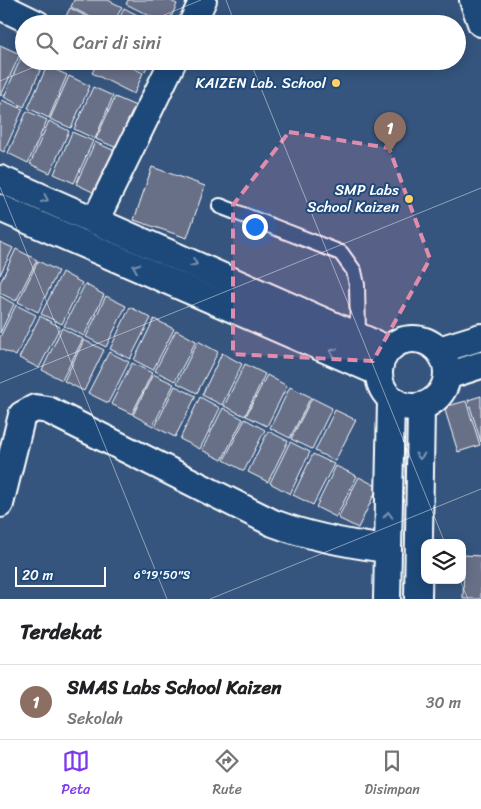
<!DOCTYPE html>
<html lang="id">
<head>
<meta charset="utf-8">
<style>
	body { margin:0; font-family:Sriracha,sans-serif; background:#f6f6f6; color:#202124 }
	.controls { position:absolute; right:15px; bottom:15px; display:grid; overflow:hidden; border-radius:10px; box-shadow:0 2px 12px #0003 }
	.controls button { width:45px; height:45px; display:grid; place-items:center; padding:0; border:0; border-bottom:1px solid #e0e0e0; background:#fff; color:#202124; font:25px sans-serif }
	.scale { position:absolute; left:15px; bottom:12px; width:91px; box-sizing:border-box; padding-left:5px; border:2px solid #fff; border-top:0; font-size:14px; line-height:18px; white-space:nowrap; color:#fff; -webkit-text-stroke:4px #1f4a7a; paint-order:stroke }
	.you { position:absolute; left:254px; top:226px; width:18px; height:18px; margin:-12px; border:4px solid #fff; border-radius:50%; background:#1a73e8; box-shadow:0 0 0 8px #1a73e833 }
	.badge { display:grid; place-items:center; width:32px; height:32px; border-radius:50%; background:#7c3aed; color:#fff; font-size:16px; font-weight:700 }
	.pin { position:absolute; translate:-50% -41px; filter:drop-shadow(0 1px 2px #0008) }
	.pin::after { content:''; position:absolute; top:26px; width:18px; height:15px; background:inherit; clip-path:polygon(0 0,100% 0,50% 100%) }
	.list { margin:0; padding:0; list-style:none }
	h2 { display:flex; justify-content:space-between; align-items:center; height:65px; margin:0; padding:0 20px; font-size:21px }
	h2 small { font-size:16px; font-weight:400; color:#757577 }
	.list li { display:grid; grid-template-columns:32px 1fr auto; gap:15px; align-items:center; box-sizing:border-box; height:75px; padding:0 20px; border-top:1px solid #e0e0e0 }
	.list b { display:block; font-size:19px; white-space:nowrap }
	.list p { margin:0; font-size:16px; white-space:nowrap; color:#757577 }
	.list em { font-size:16px; font-style:normal; color:#757577 }
	.icon { flex:none; width:28px; height:28px; fill:none; stroke:currentColor; stroke-width:2; stroke-linecap:round; stroke-linejoin:round }
	.map { position:relative; flex:none; width:481px; height:599px; overflow:hidden }
	.search { position:absolute; background:#fff; box-shadow:0 2px 12px #0003; left:15px; right:15px; top:15px; height:55px; display:flex; align-items:center; gap:12px; box-sizing:border-box; padding:0 18px; border-radius:28px; color:#757577; font-size:19px }
	.sheet { height:140px; background:#fff }
	nav { display:flex; justify-content:space-around; align-items:center; box-sizing:border-box; height:70px; border-top:1px solid #e0e0e0; background:#fff; font-size:14px; color:#757577 }
	nav a { display:grid; justify-items:center; gap:2px }
	nav .on { color:#7c3aed }
	.map>svg:first-child { display:block }
	.building { fill:#676f88; stroke:#fff }
	.lines { fill:none; stroke-linecap:round; stroke-linejoin:round }
	.service-casing { stroke:#fff; stroke-width:18 }
	.minor-casing { stroke:#fff; stroke-width:30 }
	.service { stroke:#1f4a7a; stroke-width:14 }
	.minor { stroke:#1f4a7a; stroke-width:26 }
	.oneway { stroke:#7992af }
	.marked { fill:#e08cad; fill-opacity:0.2; stroke:#e08cad; stroke-width:4; stroke-dasharray:10 6; stroke-linejoin:round }
	.ticks { fill:none; stroke:#fff; stroke-width:1; stroke-opacity:0.45 }
	.poi-dot { fill:#ffd166; stroke:#1f4a7a; stroke-width:2 }
	.labels { text-anchor:middle; dominant-baseline:central; stroke-width:4; stroke-linejoin:round; paint-order:stroke }
	.poi-label { font-size:15px; fill:#fff; stroke:#1f4a7a; text-anchor:end }
	.ticks-label { font-size:12px; text-anchor:middle; fill:#fff; stroke:#1f4a7a; stroke-width:4; stroke-linejoin:round; paint-order:stroke }
</style>
</head>
<body>
<div class="map">
<svg width="481" height="599" viewBox="0 0 481 599">
	<rect width="100%" height="100%" fill="#35557e"/>
	<filter id="ink" filterUnits="userSpaceOnUse"><feTurbulence type="fractalNoise" baseFrequency=".02" numOctaves="2"/><feDisplacementMap in="SourceGraphic" scale="10" xChannelSelector="R" yChannelSelector="G"/><feConvolveMatrix kernelMatrix="1 2 1 2 8 2 1 2 1" color-interpolation-filters="sRGB"/></filter>
	<g filter="url(#ink)">
		<!-- building -->
		<g class="building">
			<polygon points="74,0 108,0 122,7 113,24 104,24 71,7"/>
			<polygon points="128,0 169,0 177,4 168,24 166,24 126,4"/>
			<polygon points="70,8 101,24 62,24"/>
			<polygon points="124,8 155,24 117,24"/>
			<polygon points="0,45 20,54 1,96 0,95"/>
			<polygon points="22,55 24,61 36,61 43,64 24,107 4,97"/>
			<polygon points="98,61 119,61 143,73 134,94 92,73"/>
			<polygon points="125,61 150,61 145,71"/>
			<polygon points="47,66 67,75 49,118 28,108"/>
			<polygon points="69,76 90,86 71,128 50,119"/>
			<polygon points="93,87 113,96 95,139 74,129"/>
			<polygon points="115,97 136,106 117,148 96,139"/>
			<polygon points="2,100 23,109 4,152 0,150 0,105"/>
			<polygon points="27,111 47,120 28,163 8,153"/>
			<polygon points="49,121 69,131 50,173 30,164"/>
			<polygon points="72,132 93,141 74,183 54,174"/>
			<polygon points="95,142 115,151 97,194 76,184"/>
			<polygon points="152,167 205,186 187,238 134,220"/>
			<polygon points="0,242 13,248 0,275"/>
			<polygon points="16,249 37,260 16,301 0,293 0,283"/>
			<polygon points="38,261 58,271 38,312 18,302"/>
			<polygon points="62,272 82,283 62,324 41,314"/>
			<polygon points="85,284 104,295 84,336 64,326"/>
			<polygon points="0,296 14,304 0,333"/>
			<polygon points="106,296 126,306 106,347 86,337"/>
			<polygon points="16,305 36,315 16,356 0,349 0,337"/>
			<polygon points="130,307 151,318 130,359 110,349"/>
			<polygon points="40,316 60,327 39,368 19,358"/>
			<polygon points="154,319 174,329 153,370 134,360"/>
			<polygon points="62,328 83,339 62,380 42,370"/>
			<polygon points="176,330 196,341 175,381 155,371"/>
			<polygon points="84,340 104,350 84,391 64,381"/>
			<polygon points="198,341 218,352 197,393 177,383"/>
			<polygon points="109,352 129,362 108,403 88,393"/>
			<polygon points="222,353 242,364 222,405 202,395"/>
			<polygon points="132,363 152,373 132,414 111,404"/>
			<polygon points="245,364 265,374 245,416 224,406"/>
			<polygon points="153,374 174,384 153,426 133,415"/>
			<polygon points="267,375 287,386 267,426 246,416"/>
			<polygon points="175,386 196,396 175,437 155,427"/>
			<polygon points="290,387 311,397 290,438 270,428"/>
			<polygon points="481,396 481,442 468,400"/>
			<polygon points="200,397 220,408 200,449 180,439"/>
			<polygon points="312,398 332,408 312,449 291,439"/>
			<polygon points="466,401 480,445 458,452 444,407"/>
			<polygon points="223,408 243,419 222,460 202,450"/>
			<polygon points="335,410 356,420 335,461 315,451"/>
			<polygon points="245,419 265,430 244,471 224,460"/>
			<polygon points="268,431 288,441 268,482 248,472"/>
			<polygon points="290,442 310,452 290,494 270,483"/>
			<polygon points="313,454 334,464 313,505 293,495"/>
			<polygon points="336,466 357,476 336,517 316,507"/>
			<polygon points="359,477 378,487 358,528 338,518"/>
			<polygon points="464,555 481,556 481,599 463,599"/>
		</g>
		<g class="lines">
			<defs>
				<polyline id="service" points="220,206 341,253 354,271 357,285 358,334"/>
				<g id="minor">
					<polyline points="473,0 481,23"/>
					<polyline points="0,6 37,24"/>
					<polyline points="192,24 203,0"/>
					<polyline points="0,179 387,349"/>
					<polyline points="0,208 378,372"/>
					<polyline points="95,221 173,61"/>
					<circle cx="413" cy="373" r="34"/>
					<polyline points="439,350 481,337"/>
					<polyline points="447,376 481,365"/>
					<path d="M 0,504 L 22,415 L 35,408 L 48,410 L 273,523 C 310,537 348,544 387,549"/>
					<polyline points="387,599 391,401"/>
					<polyline points="418,599 421,408"/>
				</g>
			</defs>
			<!-- service casing -->
			<use href="#service" class="service-casing"/>
			<!-- minor casing -->
			<use href="#minor" class="minor-casing"/>
			<!-- service -->
			<use href="#service" class="service"/>
			<!-- minor -->
			<use href="#minor" class="minor"/>
		</g>
		<!-- one-way arrows -->
		<defs><path id="oneway-chevron" d="M-2-3.5L2.5 0L-2 3.5" fill="none" stroke-width="1.6" stroke-linecap="round" stroke-linejoin="round" transform="scale(1.25)"/></defs>
		<g class="oneway">
			<use href="#oneway-chevron" transform="translate(45 199) rotate(24)"/>
			<use href="#oneway-chevron" transform="translate(194 263) rotate(23)"/>
			<use href="#oneway-chevron" transform="translate(136 267) rotate(-157)"/>
			<use href="#oneway-chevron" transform="translate(333 352) rotate(-157)"/>
			<use href="#oneway-chevron" transform="translate(420 456) rotate(91)"/>
			<use href="#oneway-chevron" transform="translate(388 515) rotate(-89)"/>
		</g>
	</g>
	<!-- marked area -->
	<path class="marked" d="M 289,132 L 389,148 L 430,259 L 373,361 L 233,354 L 233,205 Z"/>
	<!-- ticks -->
	<path class="ticks" d="M 226,0 L 235,24M 142,24 L 201,0M 250,61 L 445,543M 0,81 L 49,61M 0,187 L 167,599M 0,383 L 481,188M 460,580 L 468,599M 210,599 L 481,489"/>
	<!-- markers -->
	<g class="poi-dot">
		<circle cx="336" cy="83" r="5"/>
		<circle cx="409" cy="199" r="5"/>
	</g>
	<g class="labels">
		<!-- poi labels -->
		<g class="poi-label">
			<text x="326" y="83">KAIZEN Lab. School</text>
			<text x="399" y="190">SMP Labs<tspan x="399" dy="17">School Kaizen</tspan></text>
		</g>
	</g>
	<g class="ticks-label">
		<text x="162" y="579">6°19'50"S</text>
	</g>
</svg>
<div class="controls">
<button><svg class="icon" aria-label="layers" viewBox="0 0 24 24"><path d="M12 4l9 5-9 5-9-5zM3 14l9 5 9-5"/></svg></button>
</div>
<div class="scale">20 m</div>
<div class="you"></div>
<div class="pin badge" style="left:390px;top:153px;background:#8d6e63">1</div>
<div class="search"><svg class="icon" aria-label="search" viewBox="0 0 24 24"><circle cx="10" cy="10" r="6"/><path d="M15 15l6 6"/></svg>Cari di sini</div>
</div>
<section class="sheet">
<h2>Terdekat<small></small></h2>
<ul class="list">
<li><span class="badge" style="background:#8d6e63">1</span><div><b>SMAS Labs School Kaizen</b><p>Sekolah</p></div><em>30 m</em></li>
</ul>
</section>
<nav>
<a class="on"><svg class="icon" aria-label="map" viewBox="0 0 24 24"><path d="M3 6l6-2 6 2 6-2v14l-6 2-6-2-6 2zM9 4v14M15 6v14"/></svg>Peta</a>
<a><svg class="icon" aria-label="directions" viewBox="0 0 24 24"><path d="M12 3l9 9-9 9-9-9zM9 14v-3h6M13 9l2 2-2 2"/></svg>Rute</a>
<a><svg class="icon" aria-label="saved" viewBox="0 0 24 24"><path d="M7 4h10v16l-5-4-5 4z"/></svg>Disimpan</a>
</nav>
</body>
</html>
